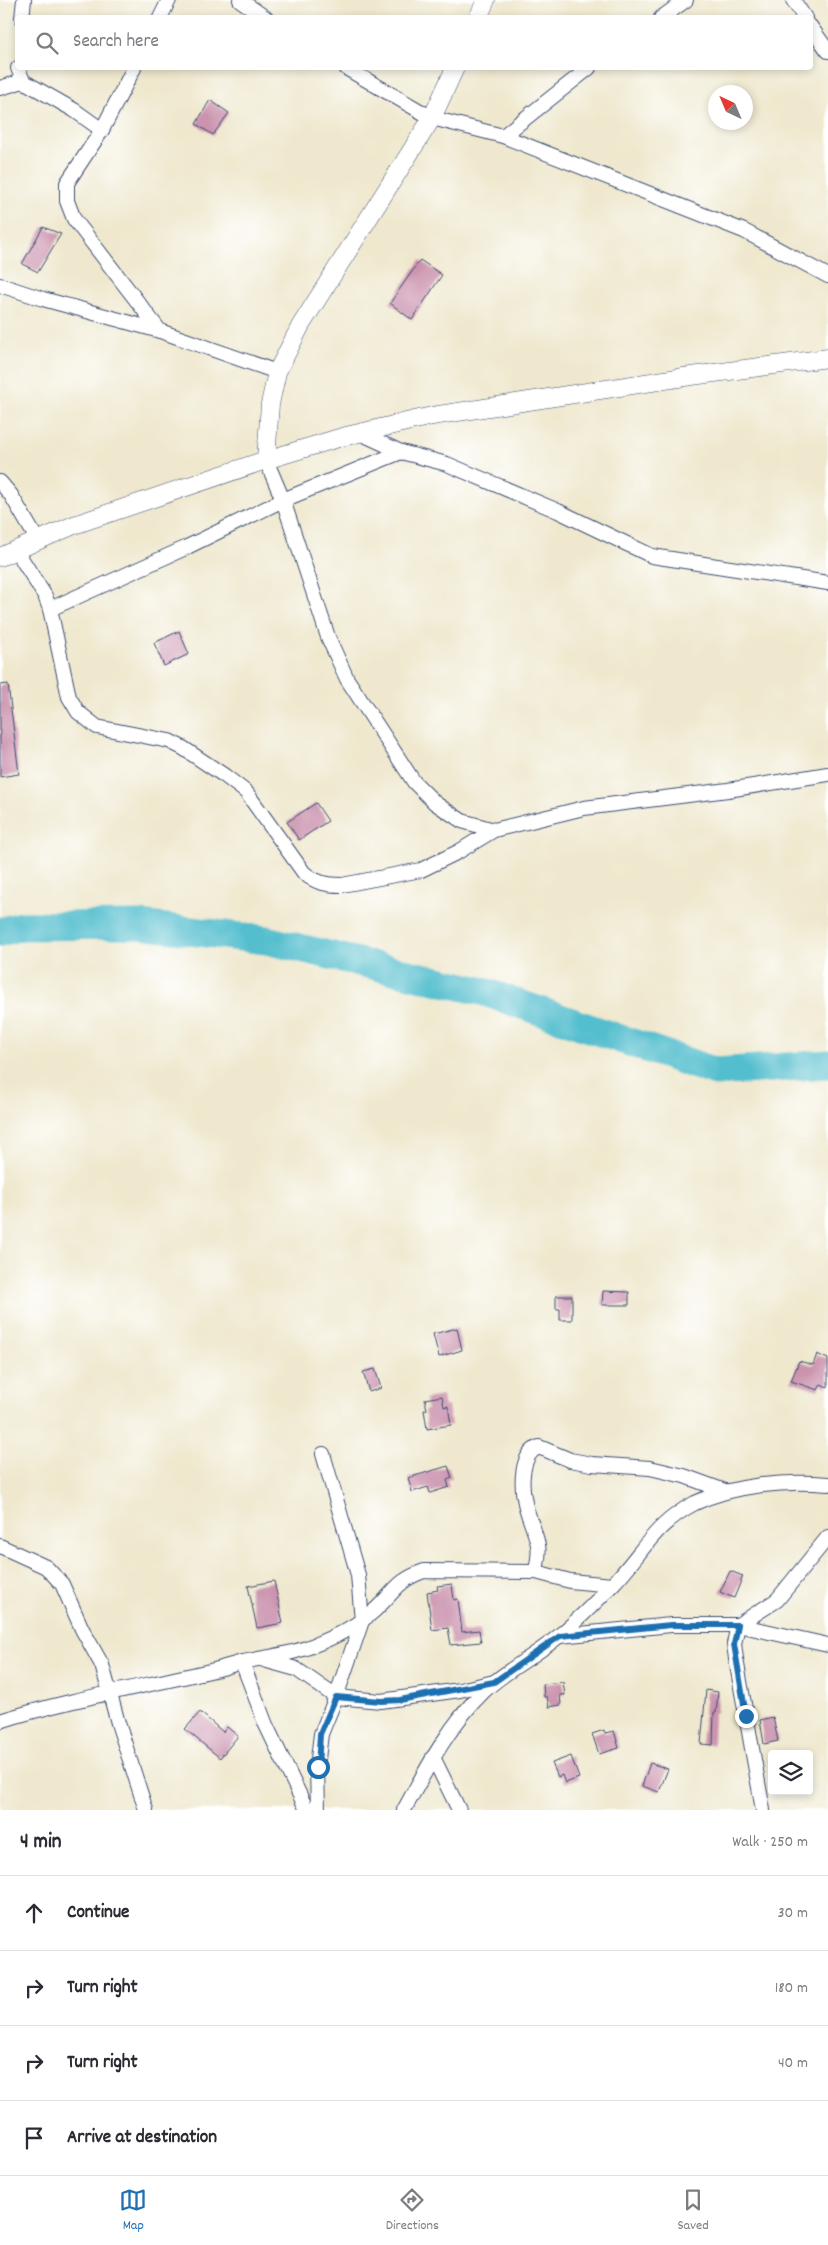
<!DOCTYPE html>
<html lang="en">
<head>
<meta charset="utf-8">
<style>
	body { margin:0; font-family:Dekko,sans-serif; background:#f7f7f7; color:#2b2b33 }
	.controls { position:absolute; right:15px; bottom:15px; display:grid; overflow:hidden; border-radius:5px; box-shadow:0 2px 8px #0003 }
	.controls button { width:45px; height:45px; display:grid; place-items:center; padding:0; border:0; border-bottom:1px solid #e1e1e2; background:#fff; color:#2b2b33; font:25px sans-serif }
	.compass { position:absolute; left:708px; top:85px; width:45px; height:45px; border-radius:50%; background:#fff; box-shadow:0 2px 8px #0003; rotate:316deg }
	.stop { position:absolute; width:15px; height:15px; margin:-11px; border:4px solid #1f6fb2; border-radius:50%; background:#fff }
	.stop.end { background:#1f6fb2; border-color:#fff; box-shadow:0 1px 5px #0008 }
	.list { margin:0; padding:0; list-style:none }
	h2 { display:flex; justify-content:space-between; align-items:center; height:65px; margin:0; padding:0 20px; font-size:21px }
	h2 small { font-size:16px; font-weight:400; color:#7c7c81 }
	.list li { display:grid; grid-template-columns:32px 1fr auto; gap:15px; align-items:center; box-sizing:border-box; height:75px; padding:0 20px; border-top:1px solid #e1e1e2 }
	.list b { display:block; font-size:19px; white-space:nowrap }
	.list em { font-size:16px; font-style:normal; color:#7c7c81 }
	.icon { flex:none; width:28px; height:28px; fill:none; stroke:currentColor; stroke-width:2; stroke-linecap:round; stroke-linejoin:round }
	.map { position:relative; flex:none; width:828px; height:1810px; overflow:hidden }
	.search { position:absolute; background:#fff; box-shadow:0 2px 8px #0003; left:15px; right:15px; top:15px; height:55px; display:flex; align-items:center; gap:12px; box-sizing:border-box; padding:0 18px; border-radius:5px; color:#7c7c81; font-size:19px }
	.sheet { height:365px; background:#fff }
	nav { display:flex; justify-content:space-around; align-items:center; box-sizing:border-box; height:70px; border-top:1px solid #e1e1e2; background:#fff; font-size:14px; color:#7c7c81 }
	nav a { display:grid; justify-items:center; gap:2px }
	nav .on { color:#1f6fb2 }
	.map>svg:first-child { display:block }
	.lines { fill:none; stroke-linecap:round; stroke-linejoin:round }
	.river { stroke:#53bece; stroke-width:29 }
	.building { fill:#cb93ae }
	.minor-casing { stroke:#3b4b6f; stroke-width:16 }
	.tertiary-casing { stroke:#3b4b6f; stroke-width:19 }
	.minor { stroke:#fff; stroke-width:14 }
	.tertiary { stroke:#fff; stroke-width:18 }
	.route { stroke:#1f6fb2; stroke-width:6 }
</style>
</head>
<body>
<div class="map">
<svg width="828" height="1810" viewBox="0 0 828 1810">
	<rect width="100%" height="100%" fill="#fff"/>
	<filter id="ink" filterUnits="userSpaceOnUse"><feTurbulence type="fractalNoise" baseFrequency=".02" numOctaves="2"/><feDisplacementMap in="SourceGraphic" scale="10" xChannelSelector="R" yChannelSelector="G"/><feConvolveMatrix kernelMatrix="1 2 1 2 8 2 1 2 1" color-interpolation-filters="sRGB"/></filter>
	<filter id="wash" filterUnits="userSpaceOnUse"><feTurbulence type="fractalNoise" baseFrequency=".0096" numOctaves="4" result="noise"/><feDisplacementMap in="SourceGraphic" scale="20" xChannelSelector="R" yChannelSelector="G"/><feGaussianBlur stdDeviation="1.12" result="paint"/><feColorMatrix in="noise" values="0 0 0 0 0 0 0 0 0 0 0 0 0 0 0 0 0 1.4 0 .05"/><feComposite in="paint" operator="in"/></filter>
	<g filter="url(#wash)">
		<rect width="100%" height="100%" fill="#efe8ce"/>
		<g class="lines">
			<!-- river -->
			<polyline class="river" points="0,932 21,926 140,925 266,940 485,992 716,1072 828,1064"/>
		</g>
		<g id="blocks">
			<!-- building -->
			<g class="building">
				<polygon points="210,100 229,113 213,135 196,124"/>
				<polygon points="43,227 61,234 38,272 22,264"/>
				<polygon points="420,260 442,275 412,320 390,303"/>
				<polygon points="179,631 189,654 164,666 154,643"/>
				<polygon points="8,684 19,774 0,777 0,685"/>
				<polygon points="316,803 328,821 299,840 287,822"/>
				<polygon points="603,1291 629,1292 629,1305 602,1305"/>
				<polygon points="556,1296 572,1296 572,1320 560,1320 560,1309 556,1309"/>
				<polygon points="457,1328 462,1350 439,1357 433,1334"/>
				<polygon points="817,1354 828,1359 828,1387 821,1384 818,1390 791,1381 799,1361 813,1365"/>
				<polygon points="375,1369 381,1388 369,1392 363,1372"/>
				<polygon points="442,1396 444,1407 448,1406 451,1425 427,1429 424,1410 427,1410 425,1399"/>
				<polygon points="448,1466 452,1478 447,1480 449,1487 430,1493 428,1487 412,1492 408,1478"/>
				<polygon points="730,1571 743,1576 734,1598 720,1592"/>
				<polygon points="274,1581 283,1623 257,1628 248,1586"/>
				<polygon points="452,1584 454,1600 458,1599 462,1632 479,1630 481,1642 451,1645 448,1628 432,1630 427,1592 438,1590 437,1586"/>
				<polygon points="563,1682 565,1695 560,1695 561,1705 549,1707 547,1697 544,1697 543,1684"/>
				<polygon points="706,1690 718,1692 716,1713 714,1712 713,1745 701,1744"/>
				<polygon points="200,1712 223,1732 227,1727 238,1736 220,1758 185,1729"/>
				<polygon points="773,1717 778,1741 764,1744 760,1720"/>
				<polygon points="604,1730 605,1733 614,1731 619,1748 599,1754 592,1734"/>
				<polygon points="571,1756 579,1778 565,1783 562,1775 558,1777 552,1763"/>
				<polygon points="650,1763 668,1769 659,1792 642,1786"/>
			</g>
		</g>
	</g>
	<g filter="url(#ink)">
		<use href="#blocks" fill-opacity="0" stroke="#3b4b6f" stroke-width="1"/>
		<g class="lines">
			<defs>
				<g id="minor">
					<polyline points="240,0 266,18"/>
					<polyline points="793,0 805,18"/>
					<polyline points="22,18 24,0"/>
					<polyline points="160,18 169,0"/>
					<polyline points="661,18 686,0"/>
					<polyline points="810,26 828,51"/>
					<polyline points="18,68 23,81 74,110 102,130"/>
					<polyline points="134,68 102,130 67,183 67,201 74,219 160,331"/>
					<polyline points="346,68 432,118 503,136 744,231 828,276"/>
					<polyline points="0,88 23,81"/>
					<polyline points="503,136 589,68"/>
					<polyline points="0,285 43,299 160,331 277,372"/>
					<polyline points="360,433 401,452 447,464 558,511 652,556 828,583"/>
					<polyline points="266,460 283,500 328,637 347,679 414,782 435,803 462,821 494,830 584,808 728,790 828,774"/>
					<polyline points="0,482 11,495 38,541"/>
					<path d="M 16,550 L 45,596 L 50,609 L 69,697 L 78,712 L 97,727 L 169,741 L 183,748 L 225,776 L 246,792 L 304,873 C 316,883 327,885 342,885 L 421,870 L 458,852 L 494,830"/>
					<polyline points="50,609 183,549 283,500 401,452"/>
					<polyline points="0,1546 46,1567 62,1584 82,1629 102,1665 118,1723 146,1810"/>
					<path d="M 536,1572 C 537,1563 540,1554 538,1545 C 535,1530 528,1517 525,1503 C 521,1486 520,1454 539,1447 L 570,1460 L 592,1464 L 650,1468 L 684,1476 L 725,1491"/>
					<polyline points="560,1636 671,1625 738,1625 828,1645"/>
					<polyline points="264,1660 296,1669 336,1697 381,1701 460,1690 494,1682"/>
					<polyline points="242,1662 266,1725 307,1810"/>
					<path d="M 0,1721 C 70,1699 142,1687 214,1670 C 224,1668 233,1664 243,1662 C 266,1657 288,1655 309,1647 C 333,1638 356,1627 375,1610 C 395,1592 396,1581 424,1571 L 536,1572 L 570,1581 L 612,1585"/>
					<polyline points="433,1757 459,1810"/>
					<polyline points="318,1810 317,1767 321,1734 336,1697 362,1621 358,1575 323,1454"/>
					<path d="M 404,1810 C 427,1768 449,1725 484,1691 C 507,1669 536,1656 560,1635 C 578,1620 596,1602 612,1585 C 642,1554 654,1524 695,1503 C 733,1485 786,1480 828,1484"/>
					<polyline points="763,1810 736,1659 734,1644 738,1625 777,1600 828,1537"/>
				</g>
				<g id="tertiary">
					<polyline points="478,18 486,0"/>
					<polyline points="266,460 270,404 277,372 301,325 432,118 455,68"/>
					<polyline points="0,557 74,525 266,460 342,437 432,416 684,377 828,358"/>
				</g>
			</defs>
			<!-- minor casing -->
			<use href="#minor" class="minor-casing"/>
			<!-- tertiary casing -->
			<use href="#tertiary" class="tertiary-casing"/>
			<!-- minor -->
			<use href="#minor" class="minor"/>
			<!-- tertiary -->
			<use href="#tertiary" class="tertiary"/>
		</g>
	</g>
	<g class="lines" filter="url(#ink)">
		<!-- route -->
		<polyline class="route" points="318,1767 320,1734 336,1697 381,1701 400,1700 494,1682 560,1636 671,1625 738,1625 734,1644 746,1716"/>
	</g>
</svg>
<div class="controls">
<button><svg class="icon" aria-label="layers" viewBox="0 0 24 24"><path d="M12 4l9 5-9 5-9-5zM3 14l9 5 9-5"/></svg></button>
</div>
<svg class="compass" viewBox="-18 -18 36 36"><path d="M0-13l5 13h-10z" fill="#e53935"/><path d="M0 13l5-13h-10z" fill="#7c7c81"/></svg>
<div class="stop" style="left:318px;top:1767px"></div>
<div class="stop end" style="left:746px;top:1716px"></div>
<div class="search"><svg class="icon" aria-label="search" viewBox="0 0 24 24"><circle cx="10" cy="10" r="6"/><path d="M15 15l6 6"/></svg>Search here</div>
</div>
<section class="sheet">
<h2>4 min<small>Walk · 250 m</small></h2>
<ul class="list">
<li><svg class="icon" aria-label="ahead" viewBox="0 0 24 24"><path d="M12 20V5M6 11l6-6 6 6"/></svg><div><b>Continue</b></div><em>30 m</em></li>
<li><svg class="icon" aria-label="right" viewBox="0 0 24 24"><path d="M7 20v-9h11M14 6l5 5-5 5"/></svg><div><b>Turn right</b></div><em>180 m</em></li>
<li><svg class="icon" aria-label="right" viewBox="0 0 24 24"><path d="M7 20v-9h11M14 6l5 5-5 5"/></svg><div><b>Turn right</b></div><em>40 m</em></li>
<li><svg class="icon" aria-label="arrive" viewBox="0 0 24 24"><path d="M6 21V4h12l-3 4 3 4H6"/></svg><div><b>Arrive at destination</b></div></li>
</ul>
</section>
<nav>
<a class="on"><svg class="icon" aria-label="map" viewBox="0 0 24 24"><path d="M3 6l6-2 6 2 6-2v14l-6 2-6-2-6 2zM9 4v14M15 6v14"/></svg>Map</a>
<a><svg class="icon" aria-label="directions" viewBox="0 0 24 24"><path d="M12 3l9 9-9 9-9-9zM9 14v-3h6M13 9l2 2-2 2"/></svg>Directions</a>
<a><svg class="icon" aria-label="saved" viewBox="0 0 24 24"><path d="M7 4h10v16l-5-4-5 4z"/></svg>Saved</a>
</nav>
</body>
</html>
